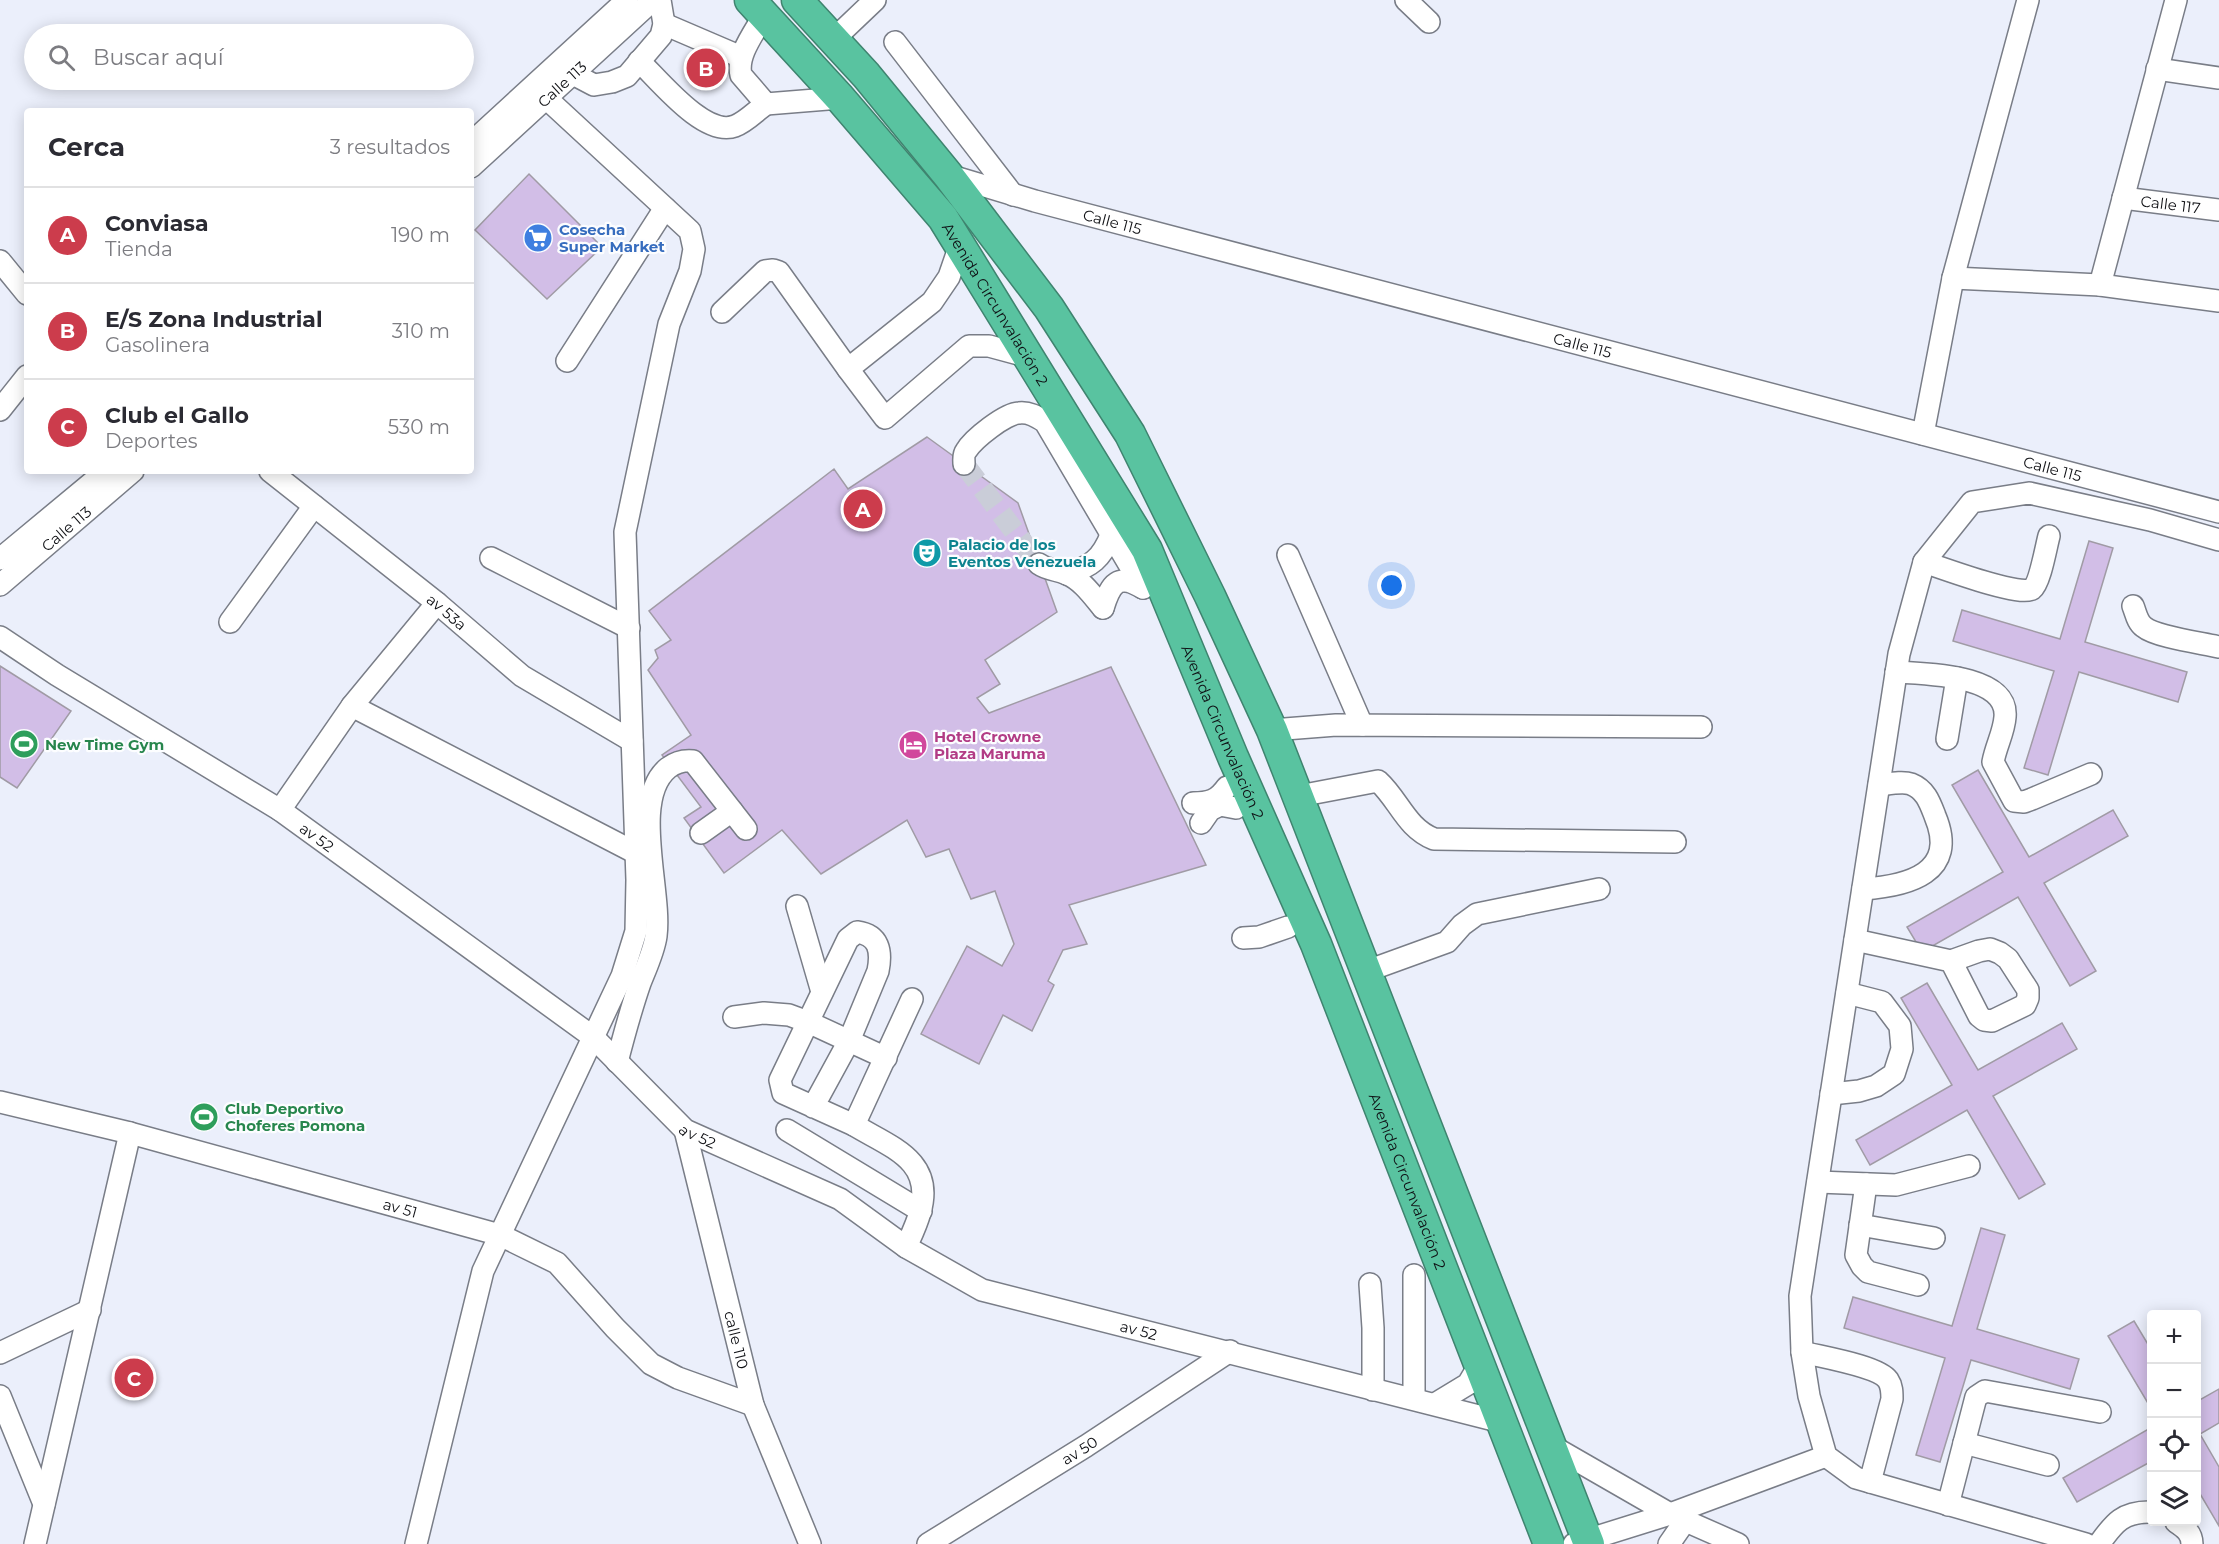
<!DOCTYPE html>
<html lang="es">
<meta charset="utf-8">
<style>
body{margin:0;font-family:Montserrat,sans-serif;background:#f7f7f7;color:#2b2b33}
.controls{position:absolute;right:18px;bottom:18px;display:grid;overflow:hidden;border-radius:6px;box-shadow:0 3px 15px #0003}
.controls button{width:54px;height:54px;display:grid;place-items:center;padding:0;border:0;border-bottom:2px solid #e1e1e2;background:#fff;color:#2b2b33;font:30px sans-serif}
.you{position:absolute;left:1392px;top:586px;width:21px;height:21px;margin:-15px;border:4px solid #fff;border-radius:50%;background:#1a73e8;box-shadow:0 0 0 9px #1a73e833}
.badge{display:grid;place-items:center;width:39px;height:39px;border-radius:50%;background:#cc3c4c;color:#fff;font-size:20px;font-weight:700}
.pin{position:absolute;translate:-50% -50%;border:3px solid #fff;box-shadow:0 2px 6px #0006}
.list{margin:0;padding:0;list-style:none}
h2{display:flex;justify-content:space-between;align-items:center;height:78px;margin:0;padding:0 24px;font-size:26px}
h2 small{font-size:20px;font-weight:400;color:#7c7c81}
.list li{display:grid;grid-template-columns:39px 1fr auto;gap:18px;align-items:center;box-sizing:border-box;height:96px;padding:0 24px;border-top:2px solid #e1e1e2}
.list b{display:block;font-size:22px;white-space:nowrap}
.list p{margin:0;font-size:20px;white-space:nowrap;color:#7c7c81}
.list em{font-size:20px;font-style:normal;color:#7c7c81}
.icon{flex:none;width:33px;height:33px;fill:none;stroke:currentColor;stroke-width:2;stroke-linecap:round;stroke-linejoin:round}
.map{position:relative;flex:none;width:2219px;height:1544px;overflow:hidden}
.search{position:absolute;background:#fff;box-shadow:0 3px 15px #0003;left:24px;top:24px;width:450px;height:66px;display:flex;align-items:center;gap:15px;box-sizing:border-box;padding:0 21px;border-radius:33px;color:#7c7c81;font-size:22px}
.panel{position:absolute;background:#fff;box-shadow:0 3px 15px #0003;left:24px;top:108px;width:450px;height:366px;border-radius:6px}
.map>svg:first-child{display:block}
.building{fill:#d2bee7;stroke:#a09ba5;stroke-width:1.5}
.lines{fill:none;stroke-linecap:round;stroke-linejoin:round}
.minor-tunnel{stroke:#cacdd8;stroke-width:21;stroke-dasharray:21 10;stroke-linecap:butt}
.minor-casing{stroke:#797d87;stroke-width:24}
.highway-casing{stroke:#3f846f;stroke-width:33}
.minor{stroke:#fff;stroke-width:21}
.highway{stroke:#59c3a0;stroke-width:30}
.labels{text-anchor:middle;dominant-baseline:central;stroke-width:4.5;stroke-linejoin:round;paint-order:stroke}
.street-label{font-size:15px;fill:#0e0f13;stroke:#fcfdff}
.shop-label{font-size:15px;font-weight:bold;fill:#366cbe;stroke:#fcfdff;text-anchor:start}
.culture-label{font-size:15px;font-weight:bold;fill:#0d838f;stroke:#fcfdff;text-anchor:start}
.hotel-label{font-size:15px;font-weight:bold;fill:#b23c85;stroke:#fcfdff;text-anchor:start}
.leisure-label{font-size:15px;font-weight:bold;fill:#27864d;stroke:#fcfdff;text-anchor:start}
</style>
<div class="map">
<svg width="2219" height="1544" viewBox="0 0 2219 1544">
<rect width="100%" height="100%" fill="#ebeffb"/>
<g class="building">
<polygon points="529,174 602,247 547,299 475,230"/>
<polygon points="927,437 1018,503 1057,612 985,660 1000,684 977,698 989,713 1111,667 1206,865 1069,905 1087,944 1063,950 1048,981 1054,985 1032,1031 1003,1015 979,1064 921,1034 967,946 1002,966 1014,944 995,891 971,899 949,849 926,857 907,820 821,874 782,830 724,873 684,818 701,807 662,755 691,735 648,670 658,658 655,650 671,640 649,611 834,469 848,489"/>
<polygon points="2089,541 2113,548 2085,642 2187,672 2178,702 2079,672 2048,775 2024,768 2054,671 1953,641 1962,610 2060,639"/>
<polygon points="0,666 71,711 17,788 0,777"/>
<polygon points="1978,770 2029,857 2113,810 2128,836 2044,883 2096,971 2070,986 2018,897 1922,952 1907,927 2003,872 1952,785"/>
<polygon points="1927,983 1978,1070 2062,1023 2077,1049 1993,1096 2045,1184 2019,1199 1967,1110 1870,1165 1856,1140 1952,1085 1901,998"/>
<polygon points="1981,1228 2005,1235 1977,1329 2079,1359 2070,1389 1971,1360 1940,1462 1916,1455 1945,1358 1844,1328 1853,1297 1952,1326"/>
<polygon points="2134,1321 2152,1351 2152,1410 2108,1336"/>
<polygon points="2219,1389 2219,1423 2200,1434 2219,1467 2219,1526 2196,1487 2196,1402"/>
<polygon points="2152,1427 2152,1461 2077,1502 2063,1478"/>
</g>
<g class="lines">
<polyline class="minor-tunnel" points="964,464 1039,564"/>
<g class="minor-casing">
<g id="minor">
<polyline points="1406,0 1429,22"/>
<path d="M764,15C755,32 736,55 741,75L766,104L840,98"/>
<polyline points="664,24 741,57"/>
<polyline points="834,39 875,0"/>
<polyline points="895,42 1013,195"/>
<path d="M639,61C659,80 705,138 735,126C746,122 756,111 766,104"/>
<polyline points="2157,69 2219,78"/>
<polyline points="573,74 594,85 612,82 627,76 661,36 664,24 660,0"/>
<polyline points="471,143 627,0"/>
<path id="s1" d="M471,167L653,0"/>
<path id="s2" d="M948,175L1035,201L2219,512"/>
<path id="s3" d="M2123,198L2219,210"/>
<polyline points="960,245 949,277 932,302 848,369 885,418 969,346 989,346 1030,357"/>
<polyline points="0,261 27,294"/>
<polyline points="1953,278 2100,285 2219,301"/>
<polyline points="2100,285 2176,0"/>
<polyline points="722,312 765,271 773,270 779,272 848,369"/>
<polyline points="567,361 665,208"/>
<polyline points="0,410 27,376"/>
<polyline points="1923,434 1953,278 2028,0"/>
<path d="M964,464C964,459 963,455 966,451C973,439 1006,413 1019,413C1029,412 1036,416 1045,422L1143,588"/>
<path id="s4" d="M270,471L437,603L522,676L632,741"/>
<polyline points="1288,555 1362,725"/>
<polyline points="491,558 629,628"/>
<polyline points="0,559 106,471"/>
<path d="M1924,562C1942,568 2020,597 2032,589C2040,583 2046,547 2049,536"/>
<path d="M1039,564C1049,571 1057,569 1067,574C1082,580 1093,596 1103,608"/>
<path d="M1067,574C1091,567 1102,558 1111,535"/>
<path id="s5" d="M0,585L133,471"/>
<path d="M2133,606C2136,613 2137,622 2144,627C2156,637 2202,643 2219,647"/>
<path d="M1103,608C1111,583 1118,573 1143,588"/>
<polyline points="230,622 314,506"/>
<path id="s6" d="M0,637L57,675L280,810L593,1037L685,1130L840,1199L906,1247L982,1290L1502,1422"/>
<path d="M1896,672C1925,674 2009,674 2005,717C2004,732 1996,746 1993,762L2014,801L2024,802L2032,799L2091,774"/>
<polyline points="352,706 636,853"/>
<polyline points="1272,730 1336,725 1701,727"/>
<polyline points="1947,739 1957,678"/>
<path d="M1299,796L1378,781C1399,800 1406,828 1434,839L1675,842"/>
<path d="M1193,803C1209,803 1217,801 1227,787"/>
<polyline points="280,810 352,706 437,603"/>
<polyline points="1201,823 1210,810 1220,805 1236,808"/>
<polyline points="701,833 732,811"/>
<path d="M1863,889C1908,886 1959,873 1935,816C1930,803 1926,790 1911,784C1903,781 1888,784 1879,785"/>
<polyline points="797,906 822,992"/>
<polyline points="1243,938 1259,937 1288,927"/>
<polyline points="1855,940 1951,961 1979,951 1990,949 2000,953 2008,959 2028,990 2028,998 2025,1005 1992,1021 1984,1020 1979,1016 1951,961"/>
<polyline points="1367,971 1447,942 1462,925 1477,914 1599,889"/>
<polyline points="734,1017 764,1013 789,1015 808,1022 886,1058"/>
<path d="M617,1062C624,1035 631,1009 640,983C646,968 654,951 656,936C662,891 630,799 668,768C676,762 683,760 693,761L746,829"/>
<polyline points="1831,1094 1859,1091 1876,1086 1894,1074 1902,1049 1900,1026 1882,1002 1847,993"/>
<path id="s7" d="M0,1102L130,1133L500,1235L557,1263L615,1328L651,1364L678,1378L753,1405"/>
<path d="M813,1107L849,1041L878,971C882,951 879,935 857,932L848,939L780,1080L783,1093L854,1125"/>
<path id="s8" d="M685,1130L753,1405L810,1544"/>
<polyline points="787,1130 921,1211"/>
<polyline points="1818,1182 1896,1185 1969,1166"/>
<polyline points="1866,1184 1856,1255 1862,1266 1868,1272 1918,1285"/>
<polyline points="1860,1225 1934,1238"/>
<path d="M906,1247C911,1236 917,1224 920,1212C935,1160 890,1147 854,1125L912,999"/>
<polyline points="1414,1275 1414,1399"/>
<polyline points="1370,1284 1373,1328 1373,1390"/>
<path d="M1802,1352C1821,1357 1878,1366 1888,1380C1892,1386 1892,1392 1892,1399L1870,1482"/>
<polyline points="0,1353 90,1310"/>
<polyline points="0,1396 44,1504"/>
<polyline points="1435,1404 1468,1384 1480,1364"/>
<polyline points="1964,1443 2048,1465"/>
<polyline points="1550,1445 1670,1514 1738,1544"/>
<polyline points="1948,1505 1976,1397 1985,1391 2100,1412"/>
<path d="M2176,1522C2185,1528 2192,1533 2192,1544"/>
<polyline points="35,1544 130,1133"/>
<polyline points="416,1544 483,1271 622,976 636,931 637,880 625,532 669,324 690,271 694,249 690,231 546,98"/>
<path id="s9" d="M928,1544L1086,1446L1230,1351"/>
<polyline points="1574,1544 1670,1514 1826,1456"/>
<polyline points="1669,1544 1685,1521"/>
<polyline points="2086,1544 1856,1478 1826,1456 1809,1396 1802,1352 1800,1296 1899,654 1924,562 1972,502 2029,493 2150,520 2219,540"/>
<path d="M2099,1544C2114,1523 2123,1511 2152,1512"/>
</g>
</g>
<g class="highway-casing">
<g id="highway">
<path id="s10" d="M750,0L840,98L943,218L1147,550L1233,757L1316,944L1549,1544"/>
<polyline points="797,0 866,75 948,175 1049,308 1130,434 1210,596 1272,730 1589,1544"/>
</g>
</g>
<use href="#minor" class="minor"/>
<use href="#highway" class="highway"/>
</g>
<defs>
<g id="supermarket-disc" transform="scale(1.5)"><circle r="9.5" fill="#3f7fe0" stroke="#fcfdff"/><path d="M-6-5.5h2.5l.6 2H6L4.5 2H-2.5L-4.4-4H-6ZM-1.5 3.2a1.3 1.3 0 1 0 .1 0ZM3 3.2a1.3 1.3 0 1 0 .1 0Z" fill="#fff"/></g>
<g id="theatre-disc" transform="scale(1.5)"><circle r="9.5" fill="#0f9aa8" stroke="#fcfdff"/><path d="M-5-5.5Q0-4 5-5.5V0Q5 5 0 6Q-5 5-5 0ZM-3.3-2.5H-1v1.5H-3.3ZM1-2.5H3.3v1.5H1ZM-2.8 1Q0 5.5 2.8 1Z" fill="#fff"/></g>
<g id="stadium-disc" transform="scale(1.5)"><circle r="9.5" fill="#2e9e5b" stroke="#fcfdff"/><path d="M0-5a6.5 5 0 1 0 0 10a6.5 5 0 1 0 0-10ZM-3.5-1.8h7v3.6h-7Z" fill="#fff"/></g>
<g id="hotel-disc" transform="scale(1.5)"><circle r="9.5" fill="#d1479c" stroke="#fcfdff"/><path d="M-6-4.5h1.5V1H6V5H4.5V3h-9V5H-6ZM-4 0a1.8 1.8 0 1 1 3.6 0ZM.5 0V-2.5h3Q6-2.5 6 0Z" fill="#fff"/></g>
</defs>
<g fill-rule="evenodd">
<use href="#supermarket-disc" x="538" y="238"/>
<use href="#theatre-disc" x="927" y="553"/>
<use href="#stadium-disc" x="24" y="744"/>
<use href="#hotel-disc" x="913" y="745"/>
<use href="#stadium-disc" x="204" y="1117"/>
</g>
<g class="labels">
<g class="street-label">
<text stroke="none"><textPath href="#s1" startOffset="123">Calle 113</textPath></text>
<text stroke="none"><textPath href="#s3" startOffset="48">Calle 117</textPath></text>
<text stroke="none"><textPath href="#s2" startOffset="171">Calle 115</textPath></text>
<text stroke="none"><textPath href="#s10" startOffset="392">Avenida Circunvalación 2</textPath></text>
<text stroke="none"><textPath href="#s2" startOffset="657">Calle 115</textPath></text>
<text stroke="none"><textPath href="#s2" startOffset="1143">Calle 115</textPath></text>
<text stroke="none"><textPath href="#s5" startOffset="87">Calle 113</textPath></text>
<text stroke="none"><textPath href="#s4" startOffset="226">av 53a</textPath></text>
<text stroke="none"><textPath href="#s10" startOffset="878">Avenida Circunvalación 2</textPath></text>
<text stroke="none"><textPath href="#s6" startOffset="375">av 52</textPath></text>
<text stroke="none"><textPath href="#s6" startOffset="861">av 52</textPath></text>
<text stroke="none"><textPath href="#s10" startOffset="1364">Avenida Circunvalación 2</textPath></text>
<text stroke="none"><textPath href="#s7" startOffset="414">av 51</textPath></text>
<text stroke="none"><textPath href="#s6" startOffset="1347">av 52</textPath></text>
<text stroke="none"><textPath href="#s8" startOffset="216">calle 110</textPath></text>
<text stroke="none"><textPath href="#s9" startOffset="178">av 50</textPath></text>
</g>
<g class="shop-label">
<text x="559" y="229">Cosecha<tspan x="559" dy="17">Super Market</tspan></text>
</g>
<g class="culture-label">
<text x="948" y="544">Palacio de los<tspan x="948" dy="17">Eventos Venezuela</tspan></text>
</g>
<g class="hotel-label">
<text x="934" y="736">Hotel Crowne<tspan x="934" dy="17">Plaza Maruma</tspan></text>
</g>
<g class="leisure-label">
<text x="45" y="744">New Time Gym</text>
<text x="225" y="1108">Club Deportivo<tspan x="225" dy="17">Choferes Pomona</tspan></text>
</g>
</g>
</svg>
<div class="controls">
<button>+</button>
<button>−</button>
<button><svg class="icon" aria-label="locate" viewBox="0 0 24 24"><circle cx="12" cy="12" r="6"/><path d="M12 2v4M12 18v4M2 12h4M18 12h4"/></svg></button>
<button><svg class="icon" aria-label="layers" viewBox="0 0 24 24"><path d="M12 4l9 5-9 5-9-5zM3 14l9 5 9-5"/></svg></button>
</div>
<div class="you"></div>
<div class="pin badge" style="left:863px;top:509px">A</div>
<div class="pin badge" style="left:706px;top:68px">B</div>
<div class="pin badge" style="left:134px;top:1378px">C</div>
<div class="search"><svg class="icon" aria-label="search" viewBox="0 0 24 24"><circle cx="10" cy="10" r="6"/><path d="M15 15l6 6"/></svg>Buscar aquí</div>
<section class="panel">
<h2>Cerca<small>3 resultados</small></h2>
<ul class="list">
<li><span class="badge">A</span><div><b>Conviasa</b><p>Tienda</p></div><em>190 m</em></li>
<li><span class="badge">B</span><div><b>E/S Zona Industrial</b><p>Gasolinera</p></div><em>310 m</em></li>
<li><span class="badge">C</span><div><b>Club el Gallo</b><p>Deportes</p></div><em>530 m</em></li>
</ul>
</section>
</div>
